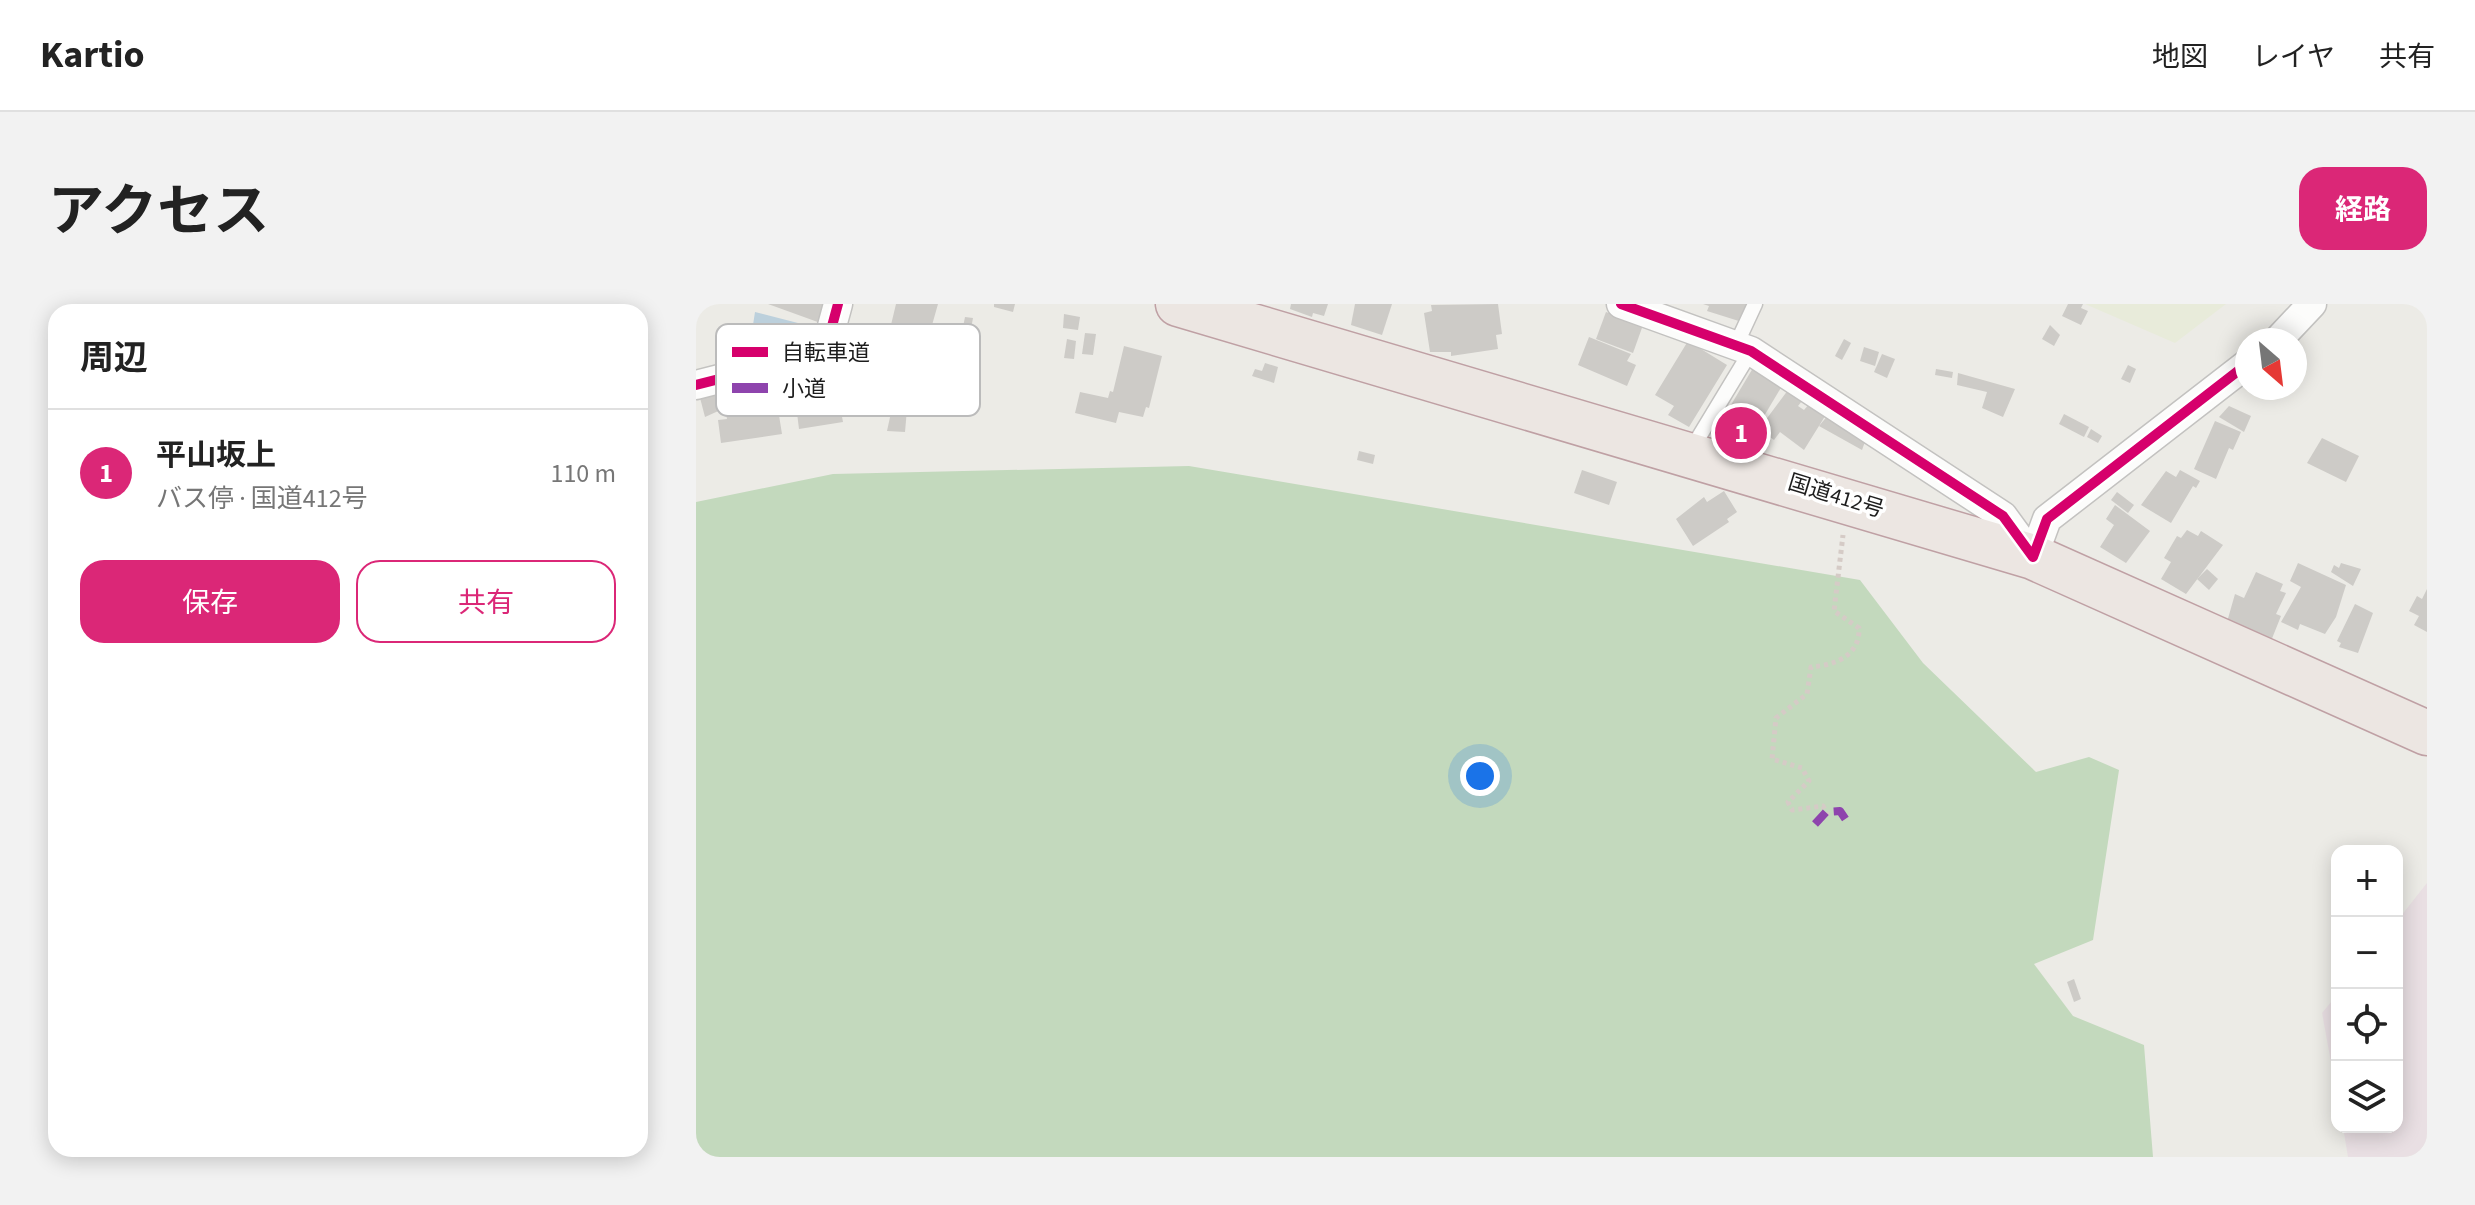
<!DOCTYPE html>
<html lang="ja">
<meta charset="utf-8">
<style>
body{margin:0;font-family:"Source Sans 3","Noto Sans JP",sans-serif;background:#f2f2f2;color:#222}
.controls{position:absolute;right:24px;bottom:24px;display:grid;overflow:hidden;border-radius:16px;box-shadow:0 4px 20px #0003}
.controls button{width:72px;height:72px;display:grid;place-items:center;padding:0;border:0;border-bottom:2px solid #e0e0e0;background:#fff;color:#222;font:40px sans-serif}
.compass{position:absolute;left:1539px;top:24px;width:72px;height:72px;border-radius:50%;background:#fff;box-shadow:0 4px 20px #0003;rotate:152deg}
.you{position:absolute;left:784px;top:472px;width:28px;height:28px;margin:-20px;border:6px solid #fff;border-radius:50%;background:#1a73e8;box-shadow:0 0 0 12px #1a73e833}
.badge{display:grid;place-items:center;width:52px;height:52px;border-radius:50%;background:#db2777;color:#fff;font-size:26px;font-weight:700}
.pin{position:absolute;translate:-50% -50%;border:4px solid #fff;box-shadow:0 2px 8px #0006}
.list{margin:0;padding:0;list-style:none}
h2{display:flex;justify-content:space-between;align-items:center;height:104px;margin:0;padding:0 32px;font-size:34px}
h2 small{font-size:26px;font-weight:400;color:#767676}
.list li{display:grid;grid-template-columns:52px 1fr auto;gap:24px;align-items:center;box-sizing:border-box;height:128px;padding:0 32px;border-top:2px solid #e0e0e0}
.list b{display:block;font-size:30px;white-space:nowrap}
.list p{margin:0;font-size:26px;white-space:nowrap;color:#767676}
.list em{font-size:26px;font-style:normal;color:#767676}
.actions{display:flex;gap:16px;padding:24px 32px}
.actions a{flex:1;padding:18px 0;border:2px solid #db2777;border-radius:24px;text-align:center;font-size:28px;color:#db2777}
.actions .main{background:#db2777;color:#fff}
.icon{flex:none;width:44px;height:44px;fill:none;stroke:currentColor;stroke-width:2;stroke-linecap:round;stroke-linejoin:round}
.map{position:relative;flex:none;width:1731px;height:853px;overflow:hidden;border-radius:24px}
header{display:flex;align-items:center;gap:48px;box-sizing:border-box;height:112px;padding:0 40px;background:#fff;border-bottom:2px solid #e0e0e0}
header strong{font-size:38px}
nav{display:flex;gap:44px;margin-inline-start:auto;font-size:28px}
.intro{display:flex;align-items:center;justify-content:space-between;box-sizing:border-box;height:192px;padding:0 48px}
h1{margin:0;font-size:56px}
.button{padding:20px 36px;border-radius:24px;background:#db2777;color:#fff;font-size:28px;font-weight:700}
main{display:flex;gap:48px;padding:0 48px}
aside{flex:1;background:#fff;border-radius:24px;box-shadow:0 4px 20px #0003}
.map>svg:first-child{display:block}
.industrial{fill:#e9dfe3}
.farmland{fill:#e8ebda}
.forest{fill:#c3d9bd}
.water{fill:#bcd0dc}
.building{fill:#cdcbc7}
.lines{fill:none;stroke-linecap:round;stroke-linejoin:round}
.service-casing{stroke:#c3c2c0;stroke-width:17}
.minor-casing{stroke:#c3c2c0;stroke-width:31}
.trunk-casing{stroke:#bfa0a4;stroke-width:47}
.path{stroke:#d5cbc6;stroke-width:5;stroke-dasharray:4 4;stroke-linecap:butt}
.service{stroke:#fcfcfb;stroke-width:14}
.minor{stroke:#fcfcfb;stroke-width:28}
.trunk{stroke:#ece6e2;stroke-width:44}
.quiet{stroke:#8e44ad;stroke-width:8;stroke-dasharray:16 8;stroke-linecap:butt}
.cycleway-casing{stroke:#fff;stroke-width:15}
.cycleway{stroke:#d6006c;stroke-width:10}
.labels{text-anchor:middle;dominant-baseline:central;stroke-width:7;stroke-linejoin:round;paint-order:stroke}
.street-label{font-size:22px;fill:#1d1d1d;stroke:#fff}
.key{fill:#fff;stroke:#bbb;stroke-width:2}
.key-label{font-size:22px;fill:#1d1d1d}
</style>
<header>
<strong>Kartio</strong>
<nav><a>地図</a><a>レイヤ</a><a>共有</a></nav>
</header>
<div class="intro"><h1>アクセス</h1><a class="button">経路</a></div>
<main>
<aside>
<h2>周辺<small></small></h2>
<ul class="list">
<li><span class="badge">1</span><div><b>平山坂上</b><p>バス停 · 国道412号</p></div><em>110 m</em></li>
</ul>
<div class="actions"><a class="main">保存</a><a>共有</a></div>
</aside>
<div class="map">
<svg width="1731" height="853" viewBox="0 0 1731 853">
<rect width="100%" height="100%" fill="#ecebe6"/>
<g class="industrial">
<polygon points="1731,579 1731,853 1652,853 1647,823 1701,823 1701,617"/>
<polygon points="1641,691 1641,791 1626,709"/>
</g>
<polygon class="farmland" points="1389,0 1530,0 1479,39"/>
<polygon class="forest" points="493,162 1164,276 1227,359 1340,468 1393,453 1423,466 1397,636 1338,660 1377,712 1448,741 1457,853 0,853 0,198 137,170"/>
<polygon class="water" points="59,8 129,26 118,42 60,37 55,34"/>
<g class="building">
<polygon points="72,0 136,0 130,21"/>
<polygon points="200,0 242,0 225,60 213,57 211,61 192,56 195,47 189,46"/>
<polygon points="298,0 319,0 317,8 298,3"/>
<polygon points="595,0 632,0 628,12 617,9 616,13 594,5"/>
<polygon points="659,0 696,0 686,31 655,21"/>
<polygon points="802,0 806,30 800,31 802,45 755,52 755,48 734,48 728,9 736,7 735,1"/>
<polygon points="1007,0 1053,0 1046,18 1011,7 1013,2"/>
<polygon points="1372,0 1387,0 1385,4 1392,7 1385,21 1366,12"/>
<polygon points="910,8 947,21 937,49 900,35"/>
<polygon points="368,10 384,13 382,26 367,24"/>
<polygon points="269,13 277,14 273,35 265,33"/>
<polygon points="1354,21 1364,31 1358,42 1346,35"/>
<polygon points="389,29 400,30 397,51 386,50"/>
<polygon points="893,33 935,50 931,57 940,61 931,82 882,61"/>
<polygon points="371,35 380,37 378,55 368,54"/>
<polygon points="1148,35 1155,39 1146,56 1139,52"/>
<polygon points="992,37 1031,61 993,123 972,111 978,102 959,91"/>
<polygon points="428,42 466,52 453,104 450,103 447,113 423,108 420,119 379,109 384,88 412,94 414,87 417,88"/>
<polygon points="1168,43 1183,48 1179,62 1164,57"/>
<polygon points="1186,50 1199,55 1191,74 1178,68"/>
<polygon points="569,59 582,63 578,79 556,72 559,65 566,67"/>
<polygon points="1432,61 1440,65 1434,79 1425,75"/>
<polygon points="1057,64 1086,82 1049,144 1020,126"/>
<polygon points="1240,65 1257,68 1256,74 1239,71"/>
<polygon points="1262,69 1319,85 1307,113 1286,104 1291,88 1261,81"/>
<polygon points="148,74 152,101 144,102 147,118 103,125 101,109 91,110 87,88 97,87 96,82 108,80 109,84"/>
<polygon points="24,84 29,104 9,113 3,90"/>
<polygon points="1092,86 1106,97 1102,102 1108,106 1114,99 1131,109 1108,146 1084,128 1078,136 1063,125"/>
<polygon points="71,89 74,106 82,105 86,130 25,139 22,116 31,115 29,104 40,102 39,95"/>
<polygon points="1533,102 1555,112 1548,128 1523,113"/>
<polygon points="196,104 211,105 209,128 191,127"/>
<polygon points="1133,110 1170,135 1166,146 1123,122"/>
<polygon points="1368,110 1393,123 1388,133 1363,120"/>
<polygon points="1519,117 1545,128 1537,146 1533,144 1520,175 1498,165"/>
<polygon points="1395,125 1406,132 1402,139 1391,133"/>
<polygon points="1061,132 1067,136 1059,149 1053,144"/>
<polygon points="1626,134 1663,152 1650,178 1611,159"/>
<polygon points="663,147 679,151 677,160 661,156"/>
<polygon points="886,166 921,178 913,201 878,189"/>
<polygon points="1484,166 1504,177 1500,184 1497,182 1475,219 1445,201 1470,167 1480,173"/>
<polygon points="1028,187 1041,208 1031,215 1033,218 997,242 980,215 1008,193 1011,198"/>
<polygon points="1421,188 1438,201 1432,209 1415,196"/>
<polygon points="1419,201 1454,227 1430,259 1404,243 1418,221 1410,215"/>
<polygon points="1491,226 1502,232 1505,227 1527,241 1490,290 1465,275 1475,258 1468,254 1481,232 1485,234"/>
<polygon points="1602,259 1650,281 1640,313 1629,330 1604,320 1602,326 1585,318 1605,283 1594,277"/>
<polygon points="1645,259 1665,265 1657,282 1635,268 1638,261 1643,264"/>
<polygon points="1511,265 1522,275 1513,286 1501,275"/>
<polygon points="1560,268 1587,280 1584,287 1590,289 1580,310 1585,312 1575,337 1531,318 1539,290 1548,294"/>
<polygon points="1731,285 1731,328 1718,321 1723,312 1713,307 1721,292 1726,295"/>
<polygon points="1659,300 1677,309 1662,349 1643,343 1645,339 1641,337"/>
<polygon points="1378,675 1385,695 1378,698 1371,678"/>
</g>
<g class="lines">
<g class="service-casing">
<g id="service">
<polyline points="1040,41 1059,0"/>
<polyline points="995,146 1055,47"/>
</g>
</g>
<g class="minor-casing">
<g id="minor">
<polyline points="925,0 1055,47 1307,212 1337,253 1351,215 1551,60"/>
<polyline points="1582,36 1616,0"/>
<polyline points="0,81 129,48 142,0"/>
</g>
</g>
<g class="trunk-casing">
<polyline id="trunk" points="482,0 1337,253 1731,429"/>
</g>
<path class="path" d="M1132,512L1127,502L1096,506L1092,498L1113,477L1106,464L1076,455L1080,414L1111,390L1115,363C1139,361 1164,352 1163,324L1138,307L1147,231"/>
<use href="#service" class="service"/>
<use href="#minor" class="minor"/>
<use href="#trunk" class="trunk"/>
<polyline class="quiet" points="1119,520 1130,508 1144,507 1152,519"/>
<g class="cycleway-casing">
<g id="cycleway">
<polyline points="925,0 1055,47 1307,212 1337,253 1351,215 1551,60"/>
<polyline points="0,81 129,48 142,0"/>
</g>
</g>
<use href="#cycleway" class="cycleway"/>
</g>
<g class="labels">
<g class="street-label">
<text transform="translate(1140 192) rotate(17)">国道412号</text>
</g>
</g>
<rect x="20" y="20" width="264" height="92" rx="12" class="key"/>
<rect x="36" y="43" width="36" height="10" fill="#d6006c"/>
<rect x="36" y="79" width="36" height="10" fill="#8e44ad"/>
<g class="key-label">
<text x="86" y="56">自転車道</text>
<text x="86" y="92">小道</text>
</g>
</svg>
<div class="controls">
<button>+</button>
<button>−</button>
<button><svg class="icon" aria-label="locate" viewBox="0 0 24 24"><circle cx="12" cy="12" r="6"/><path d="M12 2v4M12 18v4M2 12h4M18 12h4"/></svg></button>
<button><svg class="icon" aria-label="layers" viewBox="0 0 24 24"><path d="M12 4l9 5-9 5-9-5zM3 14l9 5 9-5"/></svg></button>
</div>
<svg class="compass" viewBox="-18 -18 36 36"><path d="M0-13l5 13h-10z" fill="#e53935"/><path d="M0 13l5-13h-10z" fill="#767676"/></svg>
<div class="you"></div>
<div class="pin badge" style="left:1045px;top:129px">1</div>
</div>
</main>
